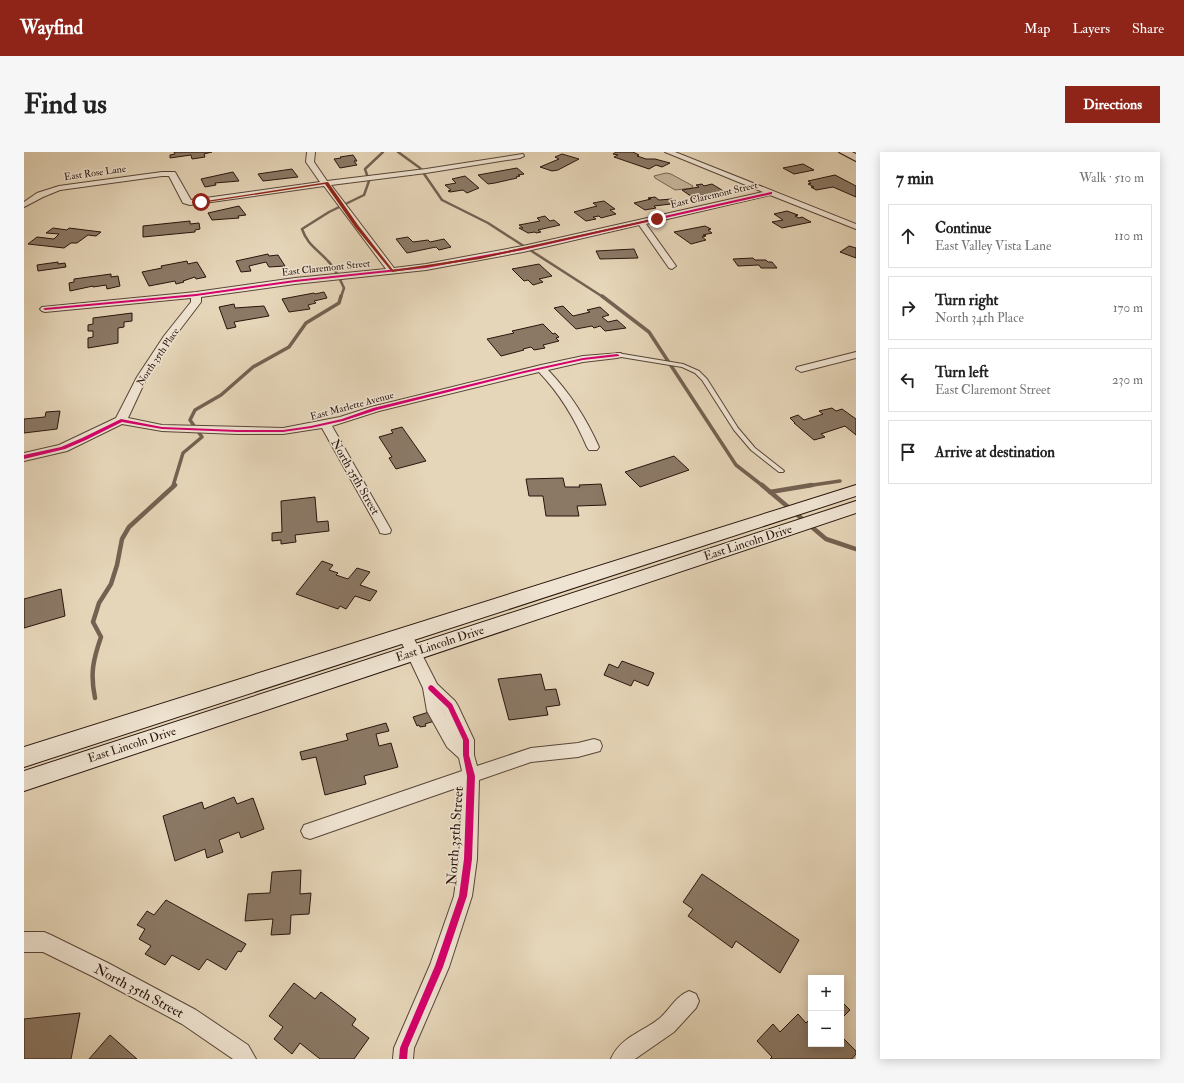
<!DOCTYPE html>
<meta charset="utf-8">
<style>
body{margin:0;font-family:"IM FELL Double Pica",serif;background:#f6f6f6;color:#222}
.controls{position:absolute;right:12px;bottom:12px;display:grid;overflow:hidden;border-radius:0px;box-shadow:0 2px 10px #0003}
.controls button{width:36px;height:36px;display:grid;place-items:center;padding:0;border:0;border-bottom:1px solid #e0e0e0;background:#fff;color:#222;font:20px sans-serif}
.stop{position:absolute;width:12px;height:12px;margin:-9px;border:3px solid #8f2418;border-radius:50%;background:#fff}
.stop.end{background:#8f2418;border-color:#fff;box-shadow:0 1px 4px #0008}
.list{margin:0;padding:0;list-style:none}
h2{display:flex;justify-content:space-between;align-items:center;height:52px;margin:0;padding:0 16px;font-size:17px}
h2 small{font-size:13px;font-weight:400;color:#767676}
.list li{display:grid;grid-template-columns:26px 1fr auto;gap:12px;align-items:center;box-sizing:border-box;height:64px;margin:0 8px 8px;padding:0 8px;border:1px solid #e0e0e0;border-radius:0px}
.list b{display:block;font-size:15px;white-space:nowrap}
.list p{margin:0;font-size:13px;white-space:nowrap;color:#767676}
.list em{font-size:13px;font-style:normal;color:#767676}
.icon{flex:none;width:22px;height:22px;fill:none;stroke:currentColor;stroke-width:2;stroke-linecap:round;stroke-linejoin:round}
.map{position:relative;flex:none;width:832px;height:907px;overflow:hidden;border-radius:0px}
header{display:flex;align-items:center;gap:24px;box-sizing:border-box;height:56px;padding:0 20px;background:#8f2418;color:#fff}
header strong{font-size:19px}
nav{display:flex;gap:22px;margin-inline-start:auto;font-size:14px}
.intro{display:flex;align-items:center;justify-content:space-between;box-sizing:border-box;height:96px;padding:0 24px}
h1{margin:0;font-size:28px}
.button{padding:10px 18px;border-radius:0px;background:#8f2418;color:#fff;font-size:14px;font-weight:700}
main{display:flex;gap:24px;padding:0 24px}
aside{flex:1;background:#fff;border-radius:0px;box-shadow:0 2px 10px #0003}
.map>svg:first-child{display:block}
.green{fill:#c6b59c;stroke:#786554}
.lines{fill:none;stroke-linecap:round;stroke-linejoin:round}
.stream-far2{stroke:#746151;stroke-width:2.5}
.stream-far1{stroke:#746151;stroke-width:3.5}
.stream{stroke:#746151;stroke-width:4.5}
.building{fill:#8b7966;stroke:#29150d}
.lane-casing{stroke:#584538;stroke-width:2}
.street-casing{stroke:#584538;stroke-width:2}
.secondary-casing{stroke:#29150d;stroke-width:2}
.lane{fill:#efe4d2;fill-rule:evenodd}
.street{fill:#efe4d2;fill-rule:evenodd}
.secondary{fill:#efe4d2;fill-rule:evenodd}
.cycleway-casing{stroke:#efe4d2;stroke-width:2}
.cycleway{fill:#d6006c;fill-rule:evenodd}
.route{fill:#8f2418}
.labels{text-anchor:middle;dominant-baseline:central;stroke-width:3;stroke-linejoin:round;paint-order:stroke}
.far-street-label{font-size:10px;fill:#29150d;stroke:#efe4d2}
.street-label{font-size:12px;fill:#29150d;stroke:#efe4d2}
.near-street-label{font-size:14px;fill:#29150d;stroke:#efe4d2}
</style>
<header>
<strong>Wayfind</strong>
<nav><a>Map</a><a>Layers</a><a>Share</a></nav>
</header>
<div class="intro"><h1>Find us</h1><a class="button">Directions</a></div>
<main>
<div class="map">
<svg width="832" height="907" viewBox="0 0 832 907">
<rect width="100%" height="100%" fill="#e6d6b9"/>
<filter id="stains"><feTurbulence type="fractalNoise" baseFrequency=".005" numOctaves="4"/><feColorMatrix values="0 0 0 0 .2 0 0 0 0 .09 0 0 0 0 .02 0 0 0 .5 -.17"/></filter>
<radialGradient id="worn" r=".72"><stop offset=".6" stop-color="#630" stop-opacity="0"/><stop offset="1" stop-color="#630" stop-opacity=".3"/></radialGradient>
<polygon class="green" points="642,21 647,22 669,34 668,36 651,38 631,26 630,24"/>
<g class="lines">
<g class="stream-far2">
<polyline points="374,0 396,16 418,48 464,71 579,145"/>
<path d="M317,145L320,136C316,127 311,116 304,109C293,97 283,92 278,77L305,60L340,43L345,29L341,17L359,0"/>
</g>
<g class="stream-far1">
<polyline points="578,144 625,180 712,313 739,334"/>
<polyline points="149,334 159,301 178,285 166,268 171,258 197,243 229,215 265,195 282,171 315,151 317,144"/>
<polyline points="782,334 816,329"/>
</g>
<g class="stream">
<polyline points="738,333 802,387 832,397"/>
<polyline points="746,340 788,333"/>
<path d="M71,546C66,522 69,508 77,485L69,470L75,451L87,432L93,413L98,387L105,375L151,333"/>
</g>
</g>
<g class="building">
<polygon points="150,0 188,0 180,2 181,5 168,7 167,3 146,6 146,3 151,2"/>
<polygon points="592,0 609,0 615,3 613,4 622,7 631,7 646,11 638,15 632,13 625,17 590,5 594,3 589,2"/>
<polygon points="538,2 555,7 534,18 528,19 516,15 535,7 531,5"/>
<polygon points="329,3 333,9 330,9 333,13 316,16 310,7 317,6 316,5"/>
<polygon points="779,12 790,18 770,22 759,16"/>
<polygon points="493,16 500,22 494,23 496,24 492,25 493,26 471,31 464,32 454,23"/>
<polygon points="268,17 274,25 239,29 234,22"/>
<polygon points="209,20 215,29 191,31 192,33 181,35 177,27"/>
<polygon points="811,23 832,34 832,45 809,35 792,38 787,35 790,35 784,32 787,31 784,29"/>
<polygon points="441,24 455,36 443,41 439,38 426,40 424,39 427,38 421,33 432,31 428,27"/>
<polygon points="678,32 680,34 688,32 701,40 671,47 658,38 675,35 672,33"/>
<polygon points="631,45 635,48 648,47 655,51 630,54 632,56 621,58 610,51 627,47 624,46"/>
<polygon points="580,49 591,57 586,58 592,62 577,66 575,64 569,65 572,67 562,69 550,60 573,54 569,51"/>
<polygon points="215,54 222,63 214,64 215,66 188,68 184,61"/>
<polygon points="763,59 774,63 771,64 775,66 778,65 787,70 758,76 748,70 759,68 750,62"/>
<polygon points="521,64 526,69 530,68 536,73 514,78 517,80 512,81 511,80 504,81 495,76 499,76 495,73 516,69 513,66"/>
<polygon points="166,69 166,72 175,71 176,77 171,78 171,80 119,85 119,74"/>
<polygon points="681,74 687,77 684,78 688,81 679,83 682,84 678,85 682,88 667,92 650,80"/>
<polygon points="29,76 43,78 45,76 77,80 72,84 64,83 53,91 47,91 40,96 4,92 13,85 30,87 35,82 22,81"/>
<polygon points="384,85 389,90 404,88 406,90 420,87 427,95 415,98 412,95 383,101 372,87"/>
<polygon points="825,94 832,96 832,106 816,100"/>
<polygon points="610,97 614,106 576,107 572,99"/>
<polygon points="244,102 245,104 254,103 261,114 245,115 242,110 225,114 227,119 217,120 212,109"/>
<polygon points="729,106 731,108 742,108 744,110 748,110 753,116 737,116 735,113 714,114 709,107"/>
<polygon points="163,109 164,112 173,110 182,125 172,127 171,125 159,129 160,130 152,132 151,129 125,134 118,120 138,116 137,114"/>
<polygon points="34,110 34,112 41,111 42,115 14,119 13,113"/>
<polygon points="515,112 528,124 515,127 519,130 509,133 504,128 500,129 488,117"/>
<polygon points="87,122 87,125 94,124 96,134 83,137 82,133 69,135 69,134 46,139 45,131 50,130 50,127"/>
<polygon points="300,140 303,146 290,149 292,151 284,153 286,157 265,160 258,147 290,141 291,142"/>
<polygon points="210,152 211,156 240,154 245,164 210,170 212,175 203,177 195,155"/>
<polygon points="539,154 549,164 566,160 563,158 576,155 585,163 578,165 584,170 593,168 602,176 581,179 576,174 570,176 568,174 552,177 530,156"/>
<polygon points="108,161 108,169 100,170 100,175 94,176 94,191 64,196 64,186 69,185 69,179 64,179 64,173 69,172 69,166"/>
<polygon points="519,172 529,182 531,181 535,185 532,186 535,189 519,193 521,196 510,198 507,195 499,197 500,198 477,204 463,187 490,181 488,179"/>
<polygon points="808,256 812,259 818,257 832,267 832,283 821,274 797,282 801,285 790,288 770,271 771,271 766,266 774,263 780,268 799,262 795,259"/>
<polygon points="36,259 33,277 0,281 0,267 21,265 22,260"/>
<polygon points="378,275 402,309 372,317 365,306 368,305 355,285 369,281 367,278"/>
<polygon points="650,304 665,318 616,335 601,320"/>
<polygon points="539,326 541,335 556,335 555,333 577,332 582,353 553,354 555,364 522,364 519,344 505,344 502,327"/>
<polygon points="291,345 293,370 304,369 305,379 271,383 272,390 257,392 257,388 248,389 248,381 258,380 257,349"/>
<polygon points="298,409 309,413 305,418 314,421 312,423 324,427 333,416 346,420 336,433 353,439 346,449 331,444 322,457 316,454 314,457 272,442"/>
<polygon points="37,437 41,464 0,476 0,447"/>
<polygon points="598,509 630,521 624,534 610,528 607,534 580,523 585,512 594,516"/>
<polygon points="517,522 521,538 532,537 536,553 522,555 524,563 485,568 474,527"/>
<polygon points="421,555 426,564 401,572 402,574 396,575 395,573 393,574 389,565"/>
<polygon points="362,571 365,579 352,582 355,594 367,591 374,615 340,624 342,632 301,643 292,605 278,608 276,600 324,588 322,582"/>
<polygon points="210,645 213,652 229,646 240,677 217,686 215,680 195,688 199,700 183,706 181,697 151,709 139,664 178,650 180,657"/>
<polygon points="277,718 276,742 287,741 285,762 267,763 266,782 247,783 249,767 221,769 224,742 246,741 248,720"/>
<polygon points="678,722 775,788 756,821 712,789 708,796 664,764 669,757 659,750"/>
<polygon points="142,748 222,792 217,800 214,799 202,818 183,807 175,818 148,803 141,813 121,802 127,794 115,787 121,777 113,773 123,759 130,763"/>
<polygon points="270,831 291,847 297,840 332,867 328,873 345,886 330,907 296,907 276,891 268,902 250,887 259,875 245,864"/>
<polygon points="817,849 826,858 817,867"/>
<polygon points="56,861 47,907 0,907 0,867"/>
<polygon points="774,862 782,871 787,866 787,892 817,892 817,884 832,899 832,902 828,907 746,907 748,905 733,889 749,872 756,880"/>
<polygon points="86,883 113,907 65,907"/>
</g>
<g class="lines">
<g class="lane-casing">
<polygon id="lane" points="593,201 659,212 675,219 683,227 714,276 731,296 759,318 760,319 759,320 755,320 727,298 710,278 678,228 671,221 658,215 591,204 590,203"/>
</g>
<g class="street-casing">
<g id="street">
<path d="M283,0H291L290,10L303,29L402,17L499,2L500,4L496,6L402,21L307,33L370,116L402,112L499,94L739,40L641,0H651L832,72V77L746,43L622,72L652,114L648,117L645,116L615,73L499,100L402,118L271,132L177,145V150L148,188L123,225L104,266L138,273L259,276L316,265L347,255L517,213L559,204L597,201L598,203L597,205L593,206L559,210L524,218C546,241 562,266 575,295L573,298H565L563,295C551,267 536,242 515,220L355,259L308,274L367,378L366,381L361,382L356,381L355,378L298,276L259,282H213L138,279L98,272L43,299L0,309V301L35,293L92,266L113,225L140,184L167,150V146L21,160L18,159L16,157L18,155L172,140L271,126L362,117L300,34L166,53L159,51L145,24H138L36,38L19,45L0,55V50L13,41L35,34L138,20H151L167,48L296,30L282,10Z"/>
<polygon points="832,200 832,206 777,220 772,217 773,215"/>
<path d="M381,477L386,479L413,532L431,549L434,554L450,588V603L453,614L507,596L554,591L570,587L576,589L578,594L576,599L554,605L507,610L455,628L453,707L448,744L425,815L390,896L389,907H369L370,896L406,813L430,744L435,707L438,634L286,687L280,685L277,679L280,673L286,671L438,619L435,606L423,595L403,559L399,536L374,483L376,479ZM418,556L425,569L419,558Z"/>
<polygon points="0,780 20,780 27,783 84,811 172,858 224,893 232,907 209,907 158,872 70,825 19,800 0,800"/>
<path d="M665,839L672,842L675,849L672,856L650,880L611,907H587C596,885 619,880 636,866C646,857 652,844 665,839Z"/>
</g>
</g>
<g class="secondary-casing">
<g id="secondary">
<polygon points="815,0 828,0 832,2 832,9"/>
<polygon points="832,333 832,344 0,615 0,595"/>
<polygon points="832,349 832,361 0,639 0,619"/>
</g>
</g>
<use href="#lane" class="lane"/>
<use href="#street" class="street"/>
<use href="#secondary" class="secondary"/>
<g class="cycleway-casing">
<g id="cycleway">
<polygon points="747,40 748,40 748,42 499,98 402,116 271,130 172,144 21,158 19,157 21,156 172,142 271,128 402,114 499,96"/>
<polygon points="593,202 595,203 595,204 559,208 500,221 353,258 319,269 287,276 259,280 213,280 138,277 98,270 62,288 41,297 0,307 0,303 37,295 58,286 97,267 138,275 213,278 259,278 287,274 318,267 349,256 500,219 559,206"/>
<polygon points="407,533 409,534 428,552 445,588 445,603 451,624 448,707 443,744 419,815 384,896 383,907 375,907 376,896 411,814 435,744 440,707 443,624 439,603 439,588 424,556 405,538 404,536 405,534"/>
</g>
</g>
<use href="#cycleway" class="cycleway"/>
</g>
<polygon class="route" points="304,30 334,73 369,118 456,105 633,66 635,67 456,107 368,120 331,75 301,32 177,51 175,50"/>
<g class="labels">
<g class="far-street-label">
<text transform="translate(71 21) rotate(-8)">East Rose Lane</text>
<text transform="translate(690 43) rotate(-13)">East Claremont Street</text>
<text transform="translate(302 116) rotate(-6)">East Claremont Street</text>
<text transform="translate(134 205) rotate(-56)">North 35th Place</text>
<text transform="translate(328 254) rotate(-15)">East Marlette Avenue</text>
</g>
<g class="street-label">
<text transform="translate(331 325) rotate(60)">North 35th Street</text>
<text transform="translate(724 391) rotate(-18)">East Lincoln Drive</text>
<text transform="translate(416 492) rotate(-18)">East Lincoln Drive</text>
<text transform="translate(108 593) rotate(-18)">East Lincoln Drive</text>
</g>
<g class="near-street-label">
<text transform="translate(431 684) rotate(-86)">North 35th Street</text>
<text transform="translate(115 839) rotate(28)">North 35th Street</text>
</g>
</g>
<rect width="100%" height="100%" filter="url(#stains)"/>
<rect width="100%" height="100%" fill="url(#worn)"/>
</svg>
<div class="controls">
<button>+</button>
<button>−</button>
</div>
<div class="stop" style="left:177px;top:50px"></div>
<div class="stop end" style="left:633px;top:67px"></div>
</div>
<aside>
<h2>7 min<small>Walk · 510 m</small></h2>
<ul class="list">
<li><svg class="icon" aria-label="ahead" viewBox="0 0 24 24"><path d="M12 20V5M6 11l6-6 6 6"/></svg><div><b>Continue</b><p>East Valley Vista Lane</p></div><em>110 m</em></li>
<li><svg class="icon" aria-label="right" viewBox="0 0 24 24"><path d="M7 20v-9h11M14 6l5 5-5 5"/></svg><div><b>Turn right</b><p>North 34th Place</p></div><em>170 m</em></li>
<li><svg class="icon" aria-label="left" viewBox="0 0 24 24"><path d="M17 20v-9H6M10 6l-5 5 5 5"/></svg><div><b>Turn left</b><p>East Claremont Street</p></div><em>230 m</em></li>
<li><svg class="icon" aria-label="arrive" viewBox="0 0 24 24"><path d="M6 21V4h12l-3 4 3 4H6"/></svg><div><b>Arrive at destination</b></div></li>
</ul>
</aside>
</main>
